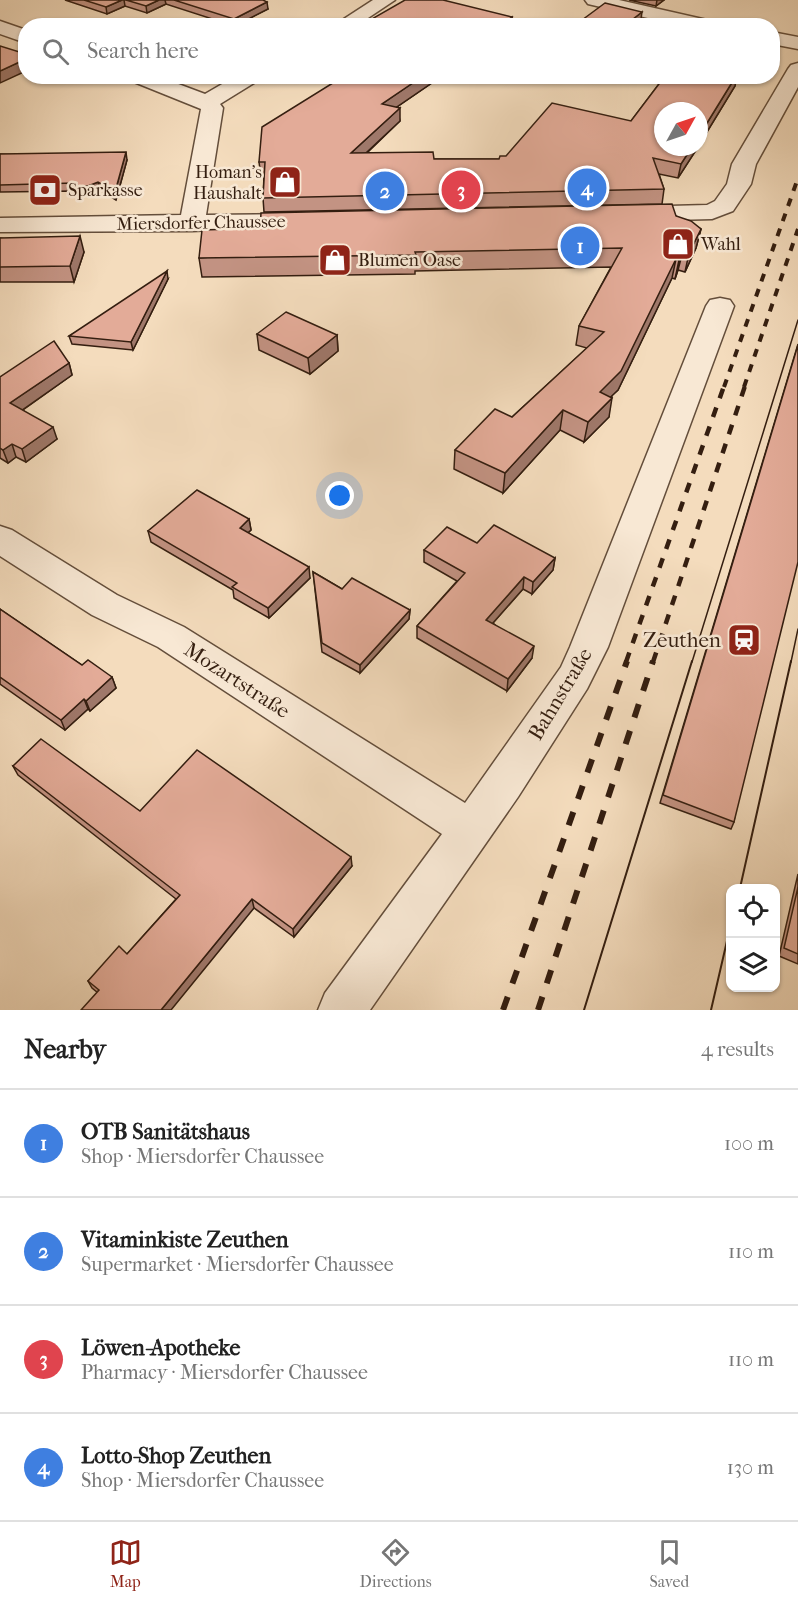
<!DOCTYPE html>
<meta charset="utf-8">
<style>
body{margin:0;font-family:"IM FELL French Canon",serif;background:#f2f2f2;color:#222}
.controls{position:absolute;right:18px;bottom:18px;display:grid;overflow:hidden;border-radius:12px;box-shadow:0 2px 4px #0004}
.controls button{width:54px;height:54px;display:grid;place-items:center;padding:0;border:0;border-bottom:2px solid #e0e0e0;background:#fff;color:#222;font:30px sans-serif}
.compass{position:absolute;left:654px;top:102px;width:54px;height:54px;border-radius:50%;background:#fff;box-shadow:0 2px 4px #0004;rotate:50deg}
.you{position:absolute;left:340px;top:496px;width:21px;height:21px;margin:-15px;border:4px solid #fff;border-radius:50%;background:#1a73e8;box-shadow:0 0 0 9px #1a73e833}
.badge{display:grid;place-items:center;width:39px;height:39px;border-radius:50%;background:#8f2418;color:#fff;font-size:20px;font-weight:700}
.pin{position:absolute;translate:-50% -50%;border:3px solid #fff;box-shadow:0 2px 6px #0006}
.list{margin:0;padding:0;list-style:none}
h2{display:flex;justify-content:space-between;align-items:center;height:78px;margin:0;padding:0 24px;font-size:26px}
h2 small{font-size:20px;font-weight:400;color:#767676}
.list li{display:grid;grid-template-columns:39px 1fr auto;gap:18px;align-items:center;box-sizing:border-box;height:108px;padding:0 24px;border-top:2px solid #e0e0e0}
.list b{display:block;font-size:22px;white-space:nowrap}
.list p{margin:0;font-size:20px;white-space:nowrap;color:#767676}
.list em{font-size:20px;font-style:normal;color:#767676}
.icon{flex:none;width:33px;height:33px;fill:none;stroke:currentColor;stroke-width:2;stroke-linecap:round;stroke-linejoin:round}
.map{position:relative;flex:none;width:798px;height:1010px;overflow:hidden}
.search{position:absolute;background:#fff;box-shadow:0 2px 4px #0004;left:18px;right:18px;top:18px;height:66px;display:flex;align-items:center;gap:15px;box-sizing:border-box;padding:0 21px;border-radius:24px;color:#767676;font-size:22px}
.sheet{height:510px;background:#fff}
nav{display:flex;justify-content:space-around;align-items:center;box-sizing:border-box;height:84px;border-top:2px solid #e0e0e0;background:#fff;font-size:16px;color:#767676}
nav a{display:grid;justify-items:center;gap:3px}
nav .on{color:#8f2418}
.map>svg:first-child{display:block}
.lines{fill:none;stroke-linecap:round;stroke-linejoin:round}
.minor-casing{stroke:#644e3b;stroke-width:3}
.minor{fill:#f8e8d4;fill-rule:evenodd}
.tram-far1{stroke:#341e10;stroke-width:1.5}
.tram{stroke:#341e10;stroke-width:2}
.rail-far2{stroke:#341e10;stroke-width:4;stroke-dasharray:8 8;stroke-linecap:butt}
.rail-far1{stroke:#341e10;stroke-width:4.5;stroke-dasharray:10 10;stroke-linecap:butt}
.rail{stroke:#341e10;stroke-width:6;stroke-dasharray:14 14;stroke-linecap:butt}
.wall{fill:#c39383;stroke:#341e10;stroke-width:1.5}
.shaded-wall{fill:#9f786a;stroke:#341e10;stroke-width:1.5}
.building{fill:#e3ab98;stroke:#341e10;stroke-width:1.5}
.labels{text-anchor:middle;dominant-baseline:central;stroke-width:5;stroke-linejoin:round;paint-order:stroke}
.far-poi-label{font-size:18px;fill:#341e10;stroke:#f8e8d4;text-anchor:start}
.far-street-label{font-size:18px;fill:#341e10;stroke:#f8e8d4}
.poi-label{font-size:21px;fill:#341e10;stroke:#f8e8d4;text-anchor:end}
.street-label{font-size:21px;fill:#341e10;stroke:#f8e8d4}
</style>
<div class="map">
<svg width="798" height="1010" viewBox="0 0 798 1010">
<rect width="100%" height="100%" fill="#f4dcbd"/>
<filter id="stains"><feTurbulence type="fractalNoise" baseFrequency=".00333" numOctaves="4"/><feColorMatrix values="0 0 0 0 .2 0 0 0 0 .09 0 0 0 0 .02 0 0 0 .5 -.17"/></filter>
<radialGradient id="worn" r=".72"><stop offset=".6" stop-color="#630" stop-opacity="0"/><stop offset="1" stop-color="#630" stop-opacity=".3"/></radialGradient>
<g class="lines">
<g class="minor-casing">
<g id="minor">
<polygon points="373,0 395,0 356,26 333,26"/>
<polygon points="585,0 619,0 716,22 718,26 682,26 588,4"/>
<polygon points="0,21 26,30 26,43 0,34"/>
<polygon points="772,32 798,37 798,49 772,44"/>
<polygon points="798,63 798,87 756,164 751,184 733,211 712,219 632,221 623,219 620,214 623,209 632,207 707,205 715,201 727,184 732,164 788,69 791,65"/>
<polygon points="126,76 157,76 205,94 236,76 262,76 259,80 220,104 223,108 206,215 304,214 313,216 316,221 313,226 192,231 0,232 0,218 181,215 201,109 129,80"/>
<polygon points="720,298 730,300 734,306 608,647 587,689 518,797 370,1010 318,1010 325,993 442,834 158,647 92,615 0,556 0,526 12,530 117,595 184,627 465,803 561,667 570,647 706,306 710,300"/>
</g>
</g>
<use href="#minor" class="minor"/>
<g class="tram-far1">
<polyline points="692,662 798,320"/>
<polyline points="791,662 798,629"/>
</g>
<g class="tram">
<polyline points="740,888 791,661"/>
<polyline points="584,1010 692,661"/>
<polyline points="711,1010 730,928"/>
</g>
<g class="rail-far2">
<polyline points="724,387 798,178"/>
<polyline points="744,387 798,229"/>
</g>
<g class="rail-far1">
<polyline points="626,662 724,386"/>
<polyline points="653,662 745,386"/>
</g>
<g class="rail">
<polyline points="503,1010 627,661"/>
<polyline points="538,1010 653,661"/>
</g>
</g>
<g class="wall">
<polygon points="65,0 263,0 268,9 234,26 166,4 147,13 125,6 107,14"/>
<polygon points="629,0 664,0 656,6"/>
<polygon points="512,17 512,26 370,26 370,20"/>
<polygon points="344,76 442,76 397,107 400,121 367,153 434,159 499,159 631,121 665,76 737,76 735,86 699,145 699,111 698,147 678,178 659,174 664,189 662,204 264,212 263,198 264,176 261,176 259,162"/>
<polygon points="0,154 127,160 116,200 100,190 90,194 79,194 75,191 0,192"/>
<polygon points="676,216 701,229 696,248 685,272 678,270 675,279 672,278 618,390 610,397 609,417 584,442 560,430 503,493 454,469 455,450 512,417 587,348 576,345 579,326 611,267 415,271 415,274 202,277 199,258"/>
<polygon points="0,238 84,252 74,282 0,282"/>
<polygon points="168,279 133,350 72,344 69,336"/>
<polygon points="257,334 337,335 338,351 310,374 259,350"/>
<polygon points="798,344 734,822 731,829 660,803"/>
<polygon points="69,363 72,375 23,410 57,439 26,462 16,457 8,463 0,458 0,377"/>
<polygon points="249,519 251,530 248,533 310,578 269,618 234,598 233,590 151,542 148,531"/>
<polygon points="477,543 555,558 553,570 532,594 523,589 493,623 532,658 507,691 417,638 417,626 457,581 424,562 424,550"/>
<polygon points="313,572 342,589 410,610 409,619 360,673 322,652"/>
<polygon points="0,609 82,665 112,677 116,688 90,711 88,709 65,730 0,684"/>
<polygon points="13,766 140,811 352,866 294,937 254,908 97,992 92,988 88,981 127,954 176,899 18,775"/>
<polygon points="798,874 798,964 779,956"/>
</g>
<g class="shaded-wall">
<polygon points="122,0 124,0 125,6 107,14 106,7"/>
<polygon points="159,0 165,0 166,4 147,13 146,6"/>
<polygon points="657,0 664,0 656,6"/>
<polygon points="267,2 268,9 235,26 234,19"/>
<polygon points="642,12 641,19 632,26 624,26"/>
<polygon points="512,17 512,26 500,26"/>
<polygon points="26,59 26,71 0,83 0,71"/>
<polygon points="423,76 442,76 382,117 382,104"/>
<polygon points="736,76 737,76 735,86 699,145 699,136"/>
<polygon points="400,108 400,121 351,167 351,153"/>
<polygon points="692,147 698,147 678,178 681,164"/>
<polygon points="126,152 127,160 116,200 115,192"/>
<polygon points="98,182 100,190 90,194 88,186"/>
<polygon points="701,229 696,248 685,272 689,253"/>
<polygon points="80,236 84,252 74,282 70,266"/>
<polygon points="683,251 678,270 675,279 679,260"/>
<polygon points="676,259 672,278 618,390 596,411 600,392"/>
<polygon points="167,271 168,279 133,350 131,342"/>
<polygon points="337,335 338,351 310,374 308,358"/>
<polygon points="69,363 72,375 15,415 10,403"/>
<polygon points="612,398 609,417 584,442 588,422"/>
<polygon points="563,410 560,430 503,493 505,473"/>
<polygon points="53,427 57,439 26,462 22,449"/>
<polygon points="12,444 16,457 8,463 3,450"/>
<polygon points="249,519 251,530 241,539 240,528"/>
<polygon points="555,558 553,570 532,594 533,582"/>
<polygon points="309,567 310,578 269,618 268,608"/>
<polygon points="524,577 523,589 485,632 486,620"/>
<polygon points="410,610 409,619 360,673 360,665"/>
<polygon points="534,646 532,658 507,691 508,679"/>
<polygon points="112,677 116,688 90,711 86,701"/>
<polygon points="84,699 88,709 65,730 61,720"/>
<polygon points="351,857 352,866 294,937 293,929"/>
<polygon points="252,899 254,908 171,1010 161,1010"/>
</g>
<g class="building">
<polygon points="84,0 122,0 106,7"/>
<polygon points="126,0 159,0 146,6"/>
<polygon points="174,0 263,0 267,2 234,19"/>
<polygon points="405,0 443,0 512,17 500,26 386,26 370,20"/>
<polygon points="605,3 642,12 624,26 574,26"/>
<polygon points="0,46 26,54 26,59 0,71"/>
<polygon points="344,76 423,76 382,104 400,108 351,153 433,152 434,159 499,159 500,156 506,156 552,103 631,121 665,76 736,76 699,136 699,111 663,111 663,147 692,147 681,164 653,158 664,189 263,198 265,162 259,162 262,127"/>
<polygon points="126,152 115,192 98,182 88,186 77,186 74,183 0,185 0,154"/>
<polygon points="672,204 676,216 691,221 701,229 689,253 683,251 679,260 676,259 621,371 600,392 612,398 588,422 563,410 505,473 455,450 495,409 512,417 604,332 579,326 622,248 415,252 416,255 199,258 202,230 260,228 261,213"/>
<polygon points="80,236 70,266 0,267 0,238"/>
<polygon points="167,271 131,342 69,336"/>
<polygon points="286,312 337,335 308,358 257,334"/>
<polygon points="54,341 69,363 10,403 53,427 22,449 12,444 3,450 0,448 0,377"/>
<polygon points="798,345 798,562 734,822 663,795"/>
<polygon points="197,490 249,519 240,528 309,567 268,608 232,587 237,583 148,531"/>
<polygon points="494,525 555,558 533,582 524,577 486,620 534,646 508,679 417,626 465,573 424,550 447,527 477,543"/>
<polygon points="313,572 342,589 352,578 410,610 360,665 322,643"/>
<polygon points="0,609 82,665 88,660 112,677 86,701 84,699 61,720 0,677"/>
<polygon points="41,739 140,811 197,750 351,857 293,929 252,899 161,1010 81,1010 99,990 88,981 119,946 127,954 180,895 13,766"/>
<polygon points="798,887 798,954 784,948"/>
</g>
<defs>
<g id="shop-square" transform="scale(1.725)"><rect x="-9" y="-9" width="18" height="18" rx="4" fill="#8f2418" stroke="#f8e8d4"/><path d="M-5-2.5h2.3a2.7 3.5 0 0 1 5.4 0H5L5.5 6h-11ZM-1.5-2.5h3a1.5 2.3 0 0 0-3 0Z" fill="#fff"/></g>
<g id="bank-square" transform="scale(1.725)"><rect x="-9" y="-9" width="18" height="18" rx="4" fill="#8f2418" stroke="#f8e8d4"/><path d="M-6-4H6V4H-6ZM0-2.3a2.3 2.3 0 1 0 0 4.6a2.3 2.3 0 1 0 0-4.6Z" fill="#fff"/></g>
<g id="station-square" transform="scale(1.725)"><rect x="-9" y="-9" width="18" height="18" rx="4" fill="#8f2418" stroke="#f8e8d4"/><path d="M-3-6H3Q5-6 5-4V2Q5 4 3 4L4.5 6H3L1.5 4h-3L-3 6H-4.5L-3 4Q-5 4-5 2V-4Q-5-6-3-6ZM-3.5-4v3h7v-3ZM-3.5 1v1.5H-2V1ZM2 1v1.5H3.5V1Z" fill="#fff"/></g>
</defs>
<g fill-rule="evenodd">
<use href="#shop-square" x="285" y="182"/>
<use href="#bank-square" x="45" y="190"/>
<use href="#shop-square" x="678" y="244"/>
<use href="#shop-square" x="335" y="260"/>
<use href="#station-square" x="744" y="640"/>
</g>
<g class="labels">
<g class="far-poi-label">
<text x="262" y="172" text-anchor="end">Homan's<tspan x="262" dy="21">Haushalt</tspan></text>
<text x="68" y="190">Sparkasse</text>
<text x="701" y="244">Wahl</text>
<text x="358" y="260">Blumen Oase</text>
</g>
<g class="far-street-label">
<text transform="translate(201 223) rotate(-1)">Miersdorfer Chaussee</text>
</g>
<g class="poi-label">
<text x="721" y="640">Zeuthen</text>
</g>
<g class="street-label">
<text transform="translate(237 680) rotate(33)">Mozartstraße</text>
<text transform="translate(560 694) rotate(-59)">Bahnstraße</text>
</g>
</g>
<rect width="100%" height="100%" filter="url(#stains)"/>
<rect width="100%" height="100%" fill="url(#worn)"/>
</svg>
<div class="controls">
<button><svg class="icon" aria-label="locate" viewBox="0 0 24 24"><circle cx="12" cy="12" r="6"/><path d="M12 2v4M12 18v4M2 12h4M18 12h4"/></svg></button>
<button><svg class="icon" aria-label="layers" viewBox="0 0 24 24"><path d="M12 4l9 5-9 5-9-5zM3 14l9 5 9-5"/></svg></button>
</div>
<svg class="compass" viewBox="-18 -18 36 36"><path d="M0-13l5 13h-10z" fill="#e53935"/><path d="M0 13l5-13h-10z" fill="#767676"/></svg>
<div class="you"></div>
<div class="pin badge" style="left:580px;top:246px;background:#3f7fe0">1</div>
<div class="pin badge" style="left:385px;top:191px;background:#3f7fe0">2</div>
<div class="pin badge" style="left:461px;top:190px;background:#e0444e">3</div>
<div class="pin badge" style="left:587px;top:188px;background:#3f7fe0">4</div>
<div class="search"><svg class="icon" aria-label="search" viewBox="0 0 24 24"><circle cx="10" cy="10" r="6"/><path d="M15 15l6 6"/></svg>Search here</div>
</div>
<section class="sheet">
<h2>Nearby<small>4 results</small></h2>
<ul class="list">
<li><span class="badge" style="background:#3f7fe0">1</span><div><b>OTB Sanitätshaus</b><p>Shop · Miersdorfer Chaussee</p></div><em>100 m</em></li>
<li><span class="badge" style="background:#3f7fe0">2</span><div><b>Vitaminkiste Zeuthen</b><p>Supermarket · Miersdorfer Chaussee</p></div><em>110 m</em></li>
<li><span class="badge" style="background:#e0444e">3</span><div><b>Löwen-Apotheke</b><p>Pharmacy · Miersdorfer Chaussee</p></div><em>110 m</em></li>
<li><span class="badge" style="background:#3f7fe0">4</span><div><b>Lotto-Shop Zeuthen</b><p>Shop · Miersdorfer Chaussee</p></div><em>130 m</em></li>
</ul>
</section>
<nav>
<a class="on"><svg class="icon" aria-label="map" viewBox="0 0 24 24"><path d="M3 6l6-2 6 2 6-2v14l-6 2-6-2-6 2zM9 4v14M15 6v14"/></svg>Map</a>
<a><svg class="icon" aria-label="directions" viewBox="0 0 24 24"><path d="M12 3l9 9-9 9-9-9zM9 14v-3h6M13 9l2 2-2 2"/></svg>Directions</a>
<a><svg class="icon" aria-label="saved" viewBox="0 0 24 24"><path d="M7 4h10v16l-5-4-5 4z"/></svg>Saved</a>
</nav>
